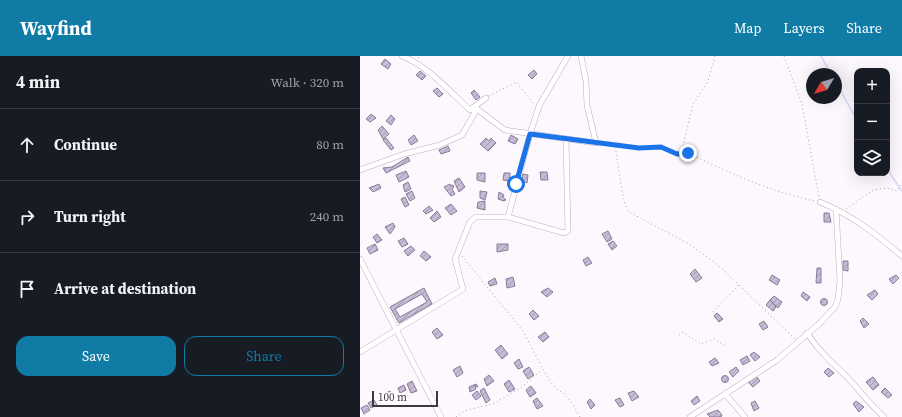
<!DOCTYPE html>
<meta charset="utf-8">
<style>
body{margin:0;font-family:"Source Serif 4",serif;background:#20242c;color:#f1f3f6}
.controls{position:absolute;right:12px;top:12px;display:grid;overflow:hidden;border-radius:8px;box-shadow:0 4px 16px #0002}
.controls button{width:36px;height:36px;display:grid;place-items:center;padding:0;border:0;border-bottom:1px solid #363941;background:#171b24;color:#f1f3f6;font:20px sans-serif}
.compass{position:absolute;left:446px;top:12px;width:36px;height:36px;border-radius:50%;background:#171b24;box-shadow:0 4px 16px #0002;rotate:232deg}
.scale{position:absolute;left:12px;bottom:10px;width:66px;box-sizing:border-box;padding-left:4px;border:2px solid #403640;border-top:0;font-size:11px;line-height:14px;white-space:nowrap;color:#403640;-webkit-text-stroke:3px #fff;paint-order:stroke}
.stop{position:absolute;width:12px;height:12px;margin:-9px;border:3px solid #1a73e8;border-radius:50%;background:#fff}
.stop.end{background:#1a73e8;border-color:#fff;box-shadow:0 1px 4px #0008}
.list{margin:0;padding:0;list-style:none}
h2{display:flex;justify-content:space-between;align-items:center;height:52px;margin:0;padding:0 16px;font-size:17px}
h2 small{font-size:13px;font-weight:400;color:#9ea1a6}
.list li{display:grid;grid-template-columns:26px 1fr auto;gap:12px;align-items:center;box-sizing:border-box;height:72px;padding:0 16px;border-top:1px solid #363941}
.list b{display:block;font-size:15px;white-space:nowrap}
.list em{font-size:13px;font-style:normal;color:#9ea1a6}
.actions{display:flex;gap:8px;padding:12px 16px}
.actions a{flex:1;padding:9px 0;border:1px solid #107ca6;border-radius:12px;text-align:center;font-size:14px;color:#107ca6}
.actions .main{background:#107ca6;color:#fff}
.icon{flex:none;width:22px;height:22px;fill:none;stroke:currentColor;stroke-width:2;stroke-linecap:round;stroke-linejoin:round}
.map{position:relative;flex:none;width:542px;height:361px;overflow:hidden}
header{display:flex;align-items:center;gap:24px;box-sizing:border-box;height:56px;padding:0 20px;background:#107ca6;color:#fff}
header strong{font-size:19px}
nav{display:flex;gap:22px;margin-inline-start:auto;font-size:14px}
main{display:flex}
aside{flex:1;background:#171b24}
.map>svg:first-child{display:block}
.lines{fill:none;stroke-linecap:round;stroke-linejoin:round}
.stream{stroke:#d6d5f9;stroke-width:1.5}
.building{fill:url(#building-hatch);stroke:#877b96;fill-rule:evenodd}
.street-casing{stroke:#c1aac2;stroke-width:6}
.path{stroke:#a69fa6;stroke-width:1;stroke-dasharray:1 3;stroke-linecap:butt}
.street{stroke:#fff;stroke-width:5}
.route{stroke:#1a73e8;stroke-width:5}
</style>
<header>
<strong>Wayfind</strong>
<nav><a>Map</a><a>Layers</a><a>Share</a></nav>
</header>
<main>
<aside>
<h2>4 min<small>Walk · 320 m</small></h2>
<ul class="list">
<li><svg class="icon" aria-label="ahead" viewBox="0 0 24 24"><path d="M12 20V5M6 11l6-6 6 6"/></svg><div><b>Continue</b></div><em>80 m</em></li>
<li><svg class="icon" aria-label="right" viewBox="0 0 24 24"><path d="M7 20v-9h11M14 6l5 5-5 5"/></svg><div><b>Turn right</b></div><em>240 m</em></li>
<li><svg class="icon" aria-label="arrive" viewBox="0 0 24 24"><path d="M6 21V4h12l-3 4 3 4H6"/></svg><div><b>Arrive at destination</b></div></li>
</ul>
<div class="actions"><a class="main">Save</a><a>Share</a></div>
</aside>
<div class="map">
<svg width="542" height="361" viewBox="0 0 542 361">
<defs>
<pattern id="building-hatch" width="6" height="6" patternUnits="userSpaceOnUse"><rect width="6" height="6" fill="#c8bbd8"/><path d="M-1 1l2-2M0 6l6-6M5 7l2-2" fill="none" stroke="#a499b1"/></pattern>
</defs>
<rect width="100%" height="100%" fill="#fdf8fd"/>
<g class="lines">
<g class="stream">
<polyline points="461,0 471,18"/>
<polyline points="476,27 497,64"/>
<polyline points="527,113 542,135"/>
</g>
</g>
<g class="building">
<polygon points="25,3 31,8 28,13 21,8"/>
<polygon points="174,14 177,18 172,23 168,19"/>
<polygon points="60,15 66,20 62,24 56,19"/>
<polygon points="77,32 83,38 79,41 73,35"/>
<polygon points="114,34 120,41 116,44 111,37"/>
<polygon points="11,58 16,62 10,66 6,63"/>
<polygon points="31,59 35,63 31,69 26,65"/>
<polygon points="22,70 29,78 23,83 18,74"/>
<polygon points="54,79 58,85 51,89 48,84"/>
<polygon points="151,79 158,83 155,88 148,85"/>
<polygon points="26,82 34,92 31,94 23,84"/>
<polygon points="126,82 129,85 131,82 136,87 128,95 120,88"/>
<polygon points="88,90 90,95 81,98 79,94"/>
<polygon points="48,101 50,105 26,117 23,112 32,111"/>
<polygon points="46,115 49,121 39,126 36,119"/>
<polygon points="180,116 187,116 188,124 181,124"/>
<polygon points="117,117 125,117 125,126 117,124"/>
<polygon points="144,117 150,117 150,125 143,124"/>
<polygon points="163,118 168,119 167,127 161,125"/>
<polygon points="99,122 105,131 99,136 94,125"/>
<polygon points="48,126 51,133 45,136 43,129"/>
<polygon points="19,128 21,132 13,136 9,132"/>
<polygon points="90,128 91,130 93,129 94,131 92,133 95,138 91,140 84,131"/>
<polygon points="52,135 55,142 50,145 46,138"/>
<polygon points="120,135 127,136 125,144 120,142"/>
<polygon points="139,136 144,139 143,141 146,144 144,145 138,143"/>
<polygon points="45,141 49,149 45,151 41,143"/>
<polygon points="125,145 125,154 117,152 118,146"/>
<polygon points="91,148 97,155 91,159 85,152"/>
<polygon points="69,150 73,154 66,158 63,155"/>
<polygon points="77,155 81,161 74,166 70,162"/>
<polygon points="464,157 469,157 471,166 464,166"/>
<polygon points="33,167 35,171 30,178 25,171"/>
<polygon points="248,175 252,183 247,186 242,178"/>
<polygon points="17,178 22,184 17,187 13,181"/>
<polygon points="44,182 48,188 42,191 38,185"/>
<polygon points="253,185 257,190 252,194 248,188"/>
<polygon points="15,188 18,194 10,198 7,192"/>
<polygon points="137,188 148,188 148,194 137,196"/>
<polygon points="51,190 55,194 48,200 44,195"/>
<polygon points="64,195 71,201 66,205 60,200"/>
<polygon points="228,201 232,207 226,210 223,204"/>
<polygon points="483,205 488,205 488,215 483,214"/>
<polygon points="457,212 461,212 461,227 456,227"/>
<polygon points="335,213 342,222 336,226 330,218"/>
<polygon points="412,219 420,224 417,229 409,224"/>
<polygon points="536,219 539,222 533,228 529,223"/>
<polygon points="153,221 155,230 147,232 146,223"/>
<polygon points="135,222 137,228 130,230 128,226"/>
<path d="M64,232L72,248L39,267L30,251ZM62,238L67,246L40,261L35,253Z"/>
<polygon points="188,232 193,236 187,241 181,236"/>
<polygon points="515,234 518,238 512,244 507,239"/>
<polygon points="443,236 450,241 447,245 441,240"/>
<polygon points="414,240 422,246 418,252 410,244"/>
<circle cx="464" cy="246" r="3.5"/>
<polygon points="410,244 416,251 413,255 406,249"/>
<polygon points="173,254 179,260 174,264 169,258"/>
<polygon points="357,257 363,263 359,266 354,260"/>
<polygon points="503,262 509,268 504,272 500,265"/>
<polygon points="404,265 408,271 403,274 399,268"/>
<polygon points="77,272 83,279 77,283 72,276"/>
<polygon points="185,276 189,281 183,286 178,281"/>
<polygon points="141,289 148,298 142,303 135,294"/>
<polygon points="394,296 400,301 395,305 390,299"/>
<polygon points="387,300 390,305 383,309 380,304"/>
<polygon points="355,302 359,307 352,310 349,306"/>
<polygon points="159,303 163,311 158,313 154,307"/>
<polygon points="100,310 103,317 97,321 93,314"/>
<polygon points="169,311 174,319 168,323 163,315"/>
<polygon points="376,311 379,315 373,321 369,316"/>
<polygon points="468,312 474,317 469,321 464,316"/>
<polygon points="129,319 134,325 127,330 124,323"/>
<circle cx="365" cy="323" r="3.5"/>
<polygon points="396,320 400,325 393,331 388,326"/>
<polygon points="513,321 519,329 513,334 506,326"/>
<polygon points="149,324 155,333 149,336 144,328"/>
<polygon points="52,325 57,335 51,337 47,328"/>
<polygon points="116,328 118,331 115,330 116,333 110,336 109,331"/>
<polygon points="44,329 46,334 40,337 38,332"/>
<polygon points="171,330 176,337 170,341 166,334"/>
<polygon points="124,332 130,344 126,347 120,335"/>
<polygon points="525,332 532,339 528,342 521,336"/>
<polygon points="30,335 33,341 27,344 24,338"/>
<polygon points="117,335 121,340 116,344 112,339"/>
<polygon points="274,335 279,341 272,345 268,337"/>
<polygon points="337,340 340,345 334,349 331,345"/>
<polygon points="177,342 183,350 177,353 173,345"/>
<polygon points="260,342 264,349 260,351 255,344"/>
<polygon points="230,343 235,349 231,353 227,346"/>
<polygon points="14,344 17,349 11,352 8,347"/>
<polygon points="395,345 399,352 394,355 391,347"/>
<polygon points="496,345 504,351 499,356 493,348"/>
<polygon points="7,349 10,354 4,358 1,352"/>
<polygon points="358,354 362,359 361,361 350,361 347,358"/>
</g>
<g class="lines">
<g class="street-casing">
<g id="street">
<path d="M42,0C69,11 88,34 110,54L117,53"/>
<polyline points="111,53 126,42"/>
<polyline points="0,114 44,98 80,89 102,79 117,53 145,74 236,87 227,49 226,25 221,0"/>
<path d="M460,146C493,160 515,177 542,200"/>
<polyline points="148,161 204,177 208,175 206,84"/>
<polyline points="0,203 81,361"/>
<path d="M447,277C458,294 471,306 485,319C499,333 509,348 524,361"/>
<polyline points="0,296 103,233 95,203 110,166 116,161 148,161 170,78 179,50 208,0"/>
<polyline points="365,338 385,361"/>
<polyline points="330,361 417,304 459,268 475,251 478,243 480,224 476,153"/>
</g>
</g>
<g class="path">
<polyline points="424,0 442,48 459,141"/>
<polyline points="58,2 61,0"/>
<polyline points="129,40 156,26 174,48"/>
<path d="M240,87L279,93L301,91L317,98L328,97C369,117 411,136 455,145"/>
<path d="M255,91C259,107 261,145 269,156L331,189L358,209L435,283"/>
<polyline points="321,98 333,48 348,25 355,0"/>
<polyline points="486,153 513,134 527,132 537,135 542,128"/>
<polyline points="102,200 163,275 186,319 195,332 203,337 212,347 220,361"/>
<polyline points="353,256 378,230 378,227"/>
<polyline points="319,279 323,276 341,288 354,283 367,291"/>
<polyline points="96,361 104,355 135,347 162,331 182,314"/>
</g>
<use href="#street" class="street"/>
</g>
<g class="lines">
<polyline class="route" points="156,128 170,78 279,92 301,91 317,98 328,97"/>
</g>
</svg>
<div class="controls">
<button>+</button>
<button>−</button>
<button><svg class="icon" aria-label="layers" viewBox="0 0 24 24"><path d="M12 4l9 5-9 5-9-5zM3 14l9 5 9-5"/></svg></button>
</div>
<svg class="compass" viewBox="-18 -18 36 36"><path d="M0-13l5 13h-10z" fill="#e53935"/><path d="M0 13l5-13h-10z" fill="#9ea1a6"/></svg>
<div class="scale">100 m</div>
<div class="stop" style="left:156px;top:128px"></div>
<div class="stop end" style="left:328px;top:97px"></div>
</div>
</main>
